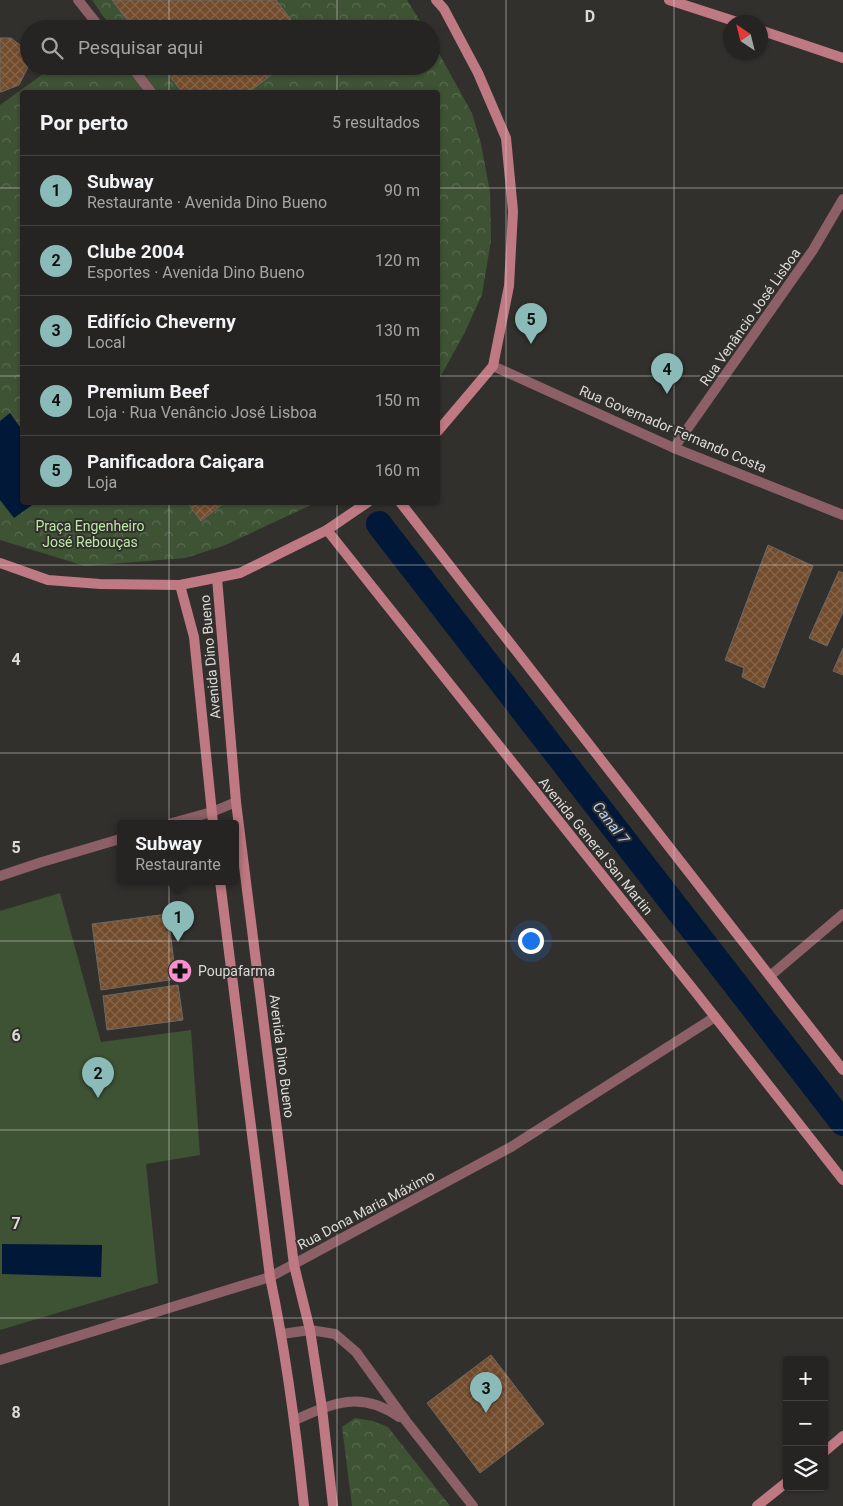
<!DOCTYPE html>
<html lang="pt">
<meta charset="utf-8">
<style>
body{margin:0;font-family:Roboto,sans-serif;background:#32302f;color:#f1f3f6}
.controls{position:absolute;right:15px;bottom:15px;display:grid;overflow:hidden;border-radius:5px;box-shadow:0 1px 4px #0004}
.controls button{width:45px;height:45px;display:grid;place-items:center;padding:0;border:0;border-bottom:1px solid #424140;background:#262422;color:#f1f3f6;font:25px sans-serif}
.compass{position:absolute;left:723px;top:15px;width:45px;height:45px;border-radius:50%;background:#262422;box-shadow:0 1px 4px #0004;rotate:325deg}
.you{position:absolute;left:530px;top:940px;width:18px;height:18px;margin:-12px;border:4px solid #fff;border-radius:50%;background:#1a73e8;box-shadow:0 0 0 8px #1a73e833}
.badge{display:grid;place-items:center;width:32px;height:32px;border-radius:50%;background:#8bbbb9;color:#111;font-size:16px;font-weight:700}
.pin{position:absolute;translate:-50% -41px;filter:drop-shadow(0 1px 2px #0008)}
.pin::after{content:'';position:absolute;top:26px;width:18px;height:15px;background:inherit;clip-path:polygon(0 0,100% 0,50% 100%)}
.popup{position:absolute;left:117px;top:820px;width:122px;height:65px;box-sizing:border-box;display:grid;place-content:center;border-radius:5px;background:#262422;filter:drop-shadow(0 1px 4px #0005);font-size:16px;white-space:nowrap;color:#a4a4a5}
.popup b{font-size:19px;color:#f1f3f6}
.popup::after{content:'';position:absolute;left:50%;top:100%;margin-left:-10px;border:10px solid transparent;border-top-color:#262422}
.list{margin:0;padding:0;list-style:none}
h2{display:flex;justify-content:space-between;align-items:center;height:65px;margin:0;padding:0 20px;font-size:21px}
h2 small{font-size:16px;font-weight:400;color:#a4a4a5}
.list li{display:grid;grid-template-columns:32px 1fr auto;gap:15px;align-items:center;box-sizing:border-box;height:70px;padding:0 20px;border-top:1px solid #424140}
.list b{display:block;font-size:19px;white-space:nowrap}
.list p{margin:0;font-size:16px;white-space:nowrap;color:#a4a4a5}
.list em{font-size:16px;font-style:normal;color:#a4a4a5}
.icon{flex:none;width:28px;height:28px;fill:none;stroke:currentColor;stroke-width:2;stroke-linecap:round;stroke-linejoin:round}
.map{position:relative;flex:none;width:843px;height:1506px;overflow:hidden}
.search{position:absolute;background:#262422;box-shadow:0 1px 4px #0004;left:20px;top:20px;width:420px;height:55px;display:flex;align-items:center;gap:12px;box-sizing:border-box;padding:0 18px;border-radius:28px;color:#a4a4a5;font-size:19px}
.panel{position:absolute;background:#262422;box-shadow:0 1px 4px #0004;left:20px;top:90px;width:420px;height:415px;border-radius:5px}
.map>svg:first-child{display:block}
.green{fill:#3e5234}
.park{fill:url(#park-crowns)}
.water{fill:#021838}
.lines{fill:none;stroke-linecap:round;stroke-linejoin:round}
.canal{stroke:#021838;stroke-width:26}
.building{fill:url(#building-cross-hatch);stroke:#6d6865}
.street{stroke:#8c6066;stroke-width:10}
.secondary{stroke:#bf7983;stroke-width:10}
.grid{fill:none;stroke:#dcdbd8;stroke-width:1;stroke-opacity:0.55}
.labels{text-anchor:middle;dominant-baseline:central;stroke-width:4;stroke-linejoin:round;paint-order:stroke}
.street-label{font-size:14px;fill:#dcdbd8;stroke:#32302d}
.park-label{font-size:14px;fill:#bce9a7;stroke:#32302d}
.poi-label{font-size:14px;fill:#dcdbd8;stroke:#32302d;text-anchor:start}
.water-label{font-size:15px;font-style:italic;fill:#b4cef4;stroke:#32302d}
.grid-label{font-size:16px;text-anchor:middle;font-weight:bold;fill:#dcdbd8;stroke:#32302d;stroke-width:4;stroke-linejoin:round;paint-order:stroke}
</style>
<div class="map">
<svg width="843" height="1506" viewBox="0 0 843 1506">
<defs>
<pattern id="park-crowns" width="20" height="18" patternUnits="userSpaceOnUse" patternTransform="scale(1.25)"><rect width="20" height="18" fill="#3e5234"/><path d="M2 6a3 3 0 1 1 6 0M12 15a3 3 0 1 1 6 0" fill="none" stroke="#596a51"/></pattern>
<pattern id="building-cross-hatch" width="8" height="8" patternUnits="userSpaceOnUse" patternTransform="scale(1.25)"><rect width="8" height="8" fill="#724c2c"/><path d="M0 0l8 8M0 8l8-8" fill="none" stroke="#86654a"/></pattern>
</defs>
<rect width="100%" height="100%" fill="#32302d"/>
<polygon class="green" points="60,893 101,1042 191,1030 200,1155 146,1164 158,1283 0,1330 0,911"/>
<g class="park">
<polygon points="92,0 407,0 425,29 107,29 110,26"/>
<polygon points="431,39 472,113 481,144 490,192 491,240 482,295 464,334 438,381 438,92 22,92 22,502 314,503 309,506 223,546 185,558 85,566 0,540 0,105 54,66 431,66"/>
<polygon points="355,1418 373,1421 388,1427 450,1506 352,1506 342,1427"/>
</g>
<g class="water">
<polygon points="10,413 22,430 22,502 35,503 14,518 0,500 0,421"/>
<polygon points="2,1244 102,1245 101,1277 2,1274"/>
</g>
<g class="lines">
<polyline class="canal" points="379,524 843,1123"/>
</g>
<g class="building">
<polygon points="112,0 276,0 298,29 134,29"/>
<polygon points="0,38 11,38 24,48 28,67 19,85 1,92 0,92"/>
<polygon points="162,66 283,66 249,92 182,92"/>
<polygon points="187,502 225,502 201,521"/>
<polygon points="768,545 813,566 764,688 742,677 744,668 725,660"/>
<polygon points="839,571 843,573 843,612 827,646 809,638"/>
<polygon points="843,648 843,675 833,671"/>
<polygon points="168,914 176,979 101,990 92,924"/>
<polygon points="178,985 183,1020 107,1030 103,996"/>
<polygon points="491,1355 544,1424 480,1473 427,1403"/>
</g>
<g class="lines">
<g class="street">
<polyline points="78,0 101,29"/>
<polyline points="131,66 151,92"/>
<polyline points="493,366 674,448 843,515"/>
<polyline points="674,448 813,250 843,199"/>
<polyline points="172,823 212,812 236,802"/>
<polyline points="0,876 42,862 120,839"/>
<polyline points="770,976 843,914"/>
<polyline points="282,1334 310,1330 335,1334 356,1352 406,1421 473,1506"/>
<polyline points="0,1360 270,1277 511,1147 715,1017"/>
<path d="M295,1420C333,1403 361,1390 399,1417"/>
</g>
<g class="secondary">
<polyline points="436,0 444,9 478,73 506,138 513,211 509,286 493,366 438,431"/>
<polyline points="669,0 737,22"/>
<polyline points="760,30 843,58"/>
<polyline points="400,502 843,1070"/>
<polyline points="327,530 697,994 843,1180"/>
<polyline points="0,563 48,580 100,584 180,585 240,573 327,530 368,502"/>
<polyline points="217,578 236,802 294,1265 310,1330 322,1408 333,1506"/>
<polyline points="180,585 194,637 213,823"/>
<path d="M220,881L270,1277C286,1353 296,1429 304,1506"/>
<polyline points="824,1452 843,1436"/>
<polyline points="757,1506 787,1482"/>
</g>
</g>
<path class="grid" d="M169,0V29M337,0V29M506,0V1506M674,0V1506M169,66V92M337,66V92M0,188H22M438,188H843M0,376H22M438,376H843M169,502V1506M337,502V1506M0,565H843M0,753H843M0,941H843M0,1130H843M0,1318H843"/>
<defs>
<g id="pharmacy-disc" transform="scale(1.25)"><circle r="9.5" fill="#f890cb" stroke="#32302d"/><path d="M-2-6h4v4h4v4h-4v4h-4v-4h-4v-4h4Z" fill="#111"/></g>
</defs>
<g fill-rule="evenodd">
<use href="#pharmacy-disc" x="180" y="971"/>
</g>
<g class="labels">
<g class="street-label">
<text transform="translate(750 317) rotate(-55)">Rua Venâncio José Lisboa</text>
<text transform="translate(673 429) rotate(23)">Rua Governador Fernando Costa</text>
<text transform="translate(210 657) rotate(-95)">Avenida Dino Bueno</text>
<text transform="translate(596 846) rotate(51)">Avenida General San Martin</text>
<text transform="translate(282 1056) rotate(83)">Avenida Dino Bueno</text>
<text transform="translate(366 1210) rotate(-28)">Rua Dona Maria Máximo</text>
</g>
<g class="park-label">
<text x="90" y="526">Praça Engenheiro<tspan x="90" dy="16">José Rebouças</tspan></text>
</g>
<g class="poi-label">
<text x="198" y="971">Poupafarma</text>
</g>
<g class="water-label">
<text transform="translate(611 823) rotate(52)">Canal 7</text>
</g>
</g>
<g class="grid-label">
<text x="590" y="22">D</text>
<text x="16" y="665">4</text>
<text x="16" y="853">5</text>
<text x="16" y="1041">6</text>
<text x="16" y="1229">7</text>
<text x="16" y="1418">8</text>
</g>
</svg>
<div class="controls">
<button>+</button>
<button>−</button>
<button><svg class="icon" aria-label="layers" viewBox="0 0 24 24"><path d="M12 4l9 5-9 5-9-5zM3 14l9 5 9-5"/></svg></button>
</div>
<svg class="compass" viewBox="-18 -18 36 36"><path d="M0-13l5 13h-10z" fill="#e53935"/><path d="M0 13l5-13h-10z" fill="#a4a4a5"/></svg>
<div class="you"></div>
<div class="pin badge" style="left:178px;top:942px">1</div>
<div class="popup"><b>Subway</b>Restaurante</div>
<div class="pin badge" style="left:98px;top:1098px">2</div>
<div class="pin badge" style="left:486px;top:1413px">3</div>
<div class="pin badge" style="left:667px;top:394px">4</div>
<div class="pin badge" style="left:531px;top:344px">5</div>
<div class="search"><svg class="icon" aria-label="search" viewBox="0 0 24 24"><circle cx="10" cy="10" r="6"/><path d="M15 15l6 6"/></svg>Pesquisar aqui</div>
<section class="panel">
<h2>Por perto<small>5 resultados</small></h2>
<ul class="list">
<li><span class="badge">1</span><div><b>Subway</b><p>Restaurante · Avenida Dino Bueno</p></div><em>90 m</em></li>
<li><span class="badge">2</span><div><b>Clube 2004</b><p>Esportes · Avenida Dino Bueno</p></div><em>120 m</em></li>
<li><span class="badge">3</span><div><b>Edifício Cheverny</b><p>Local</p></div><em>130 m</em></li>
<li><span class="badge">4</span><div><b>Premium Beef</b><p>Loja · Rua Venâncio José Lisboa</p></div><em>150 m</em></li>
<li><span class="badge">5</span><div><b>Panificadora Caiçara</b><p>Loja</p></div><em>160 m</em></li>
</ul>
</section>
</div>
